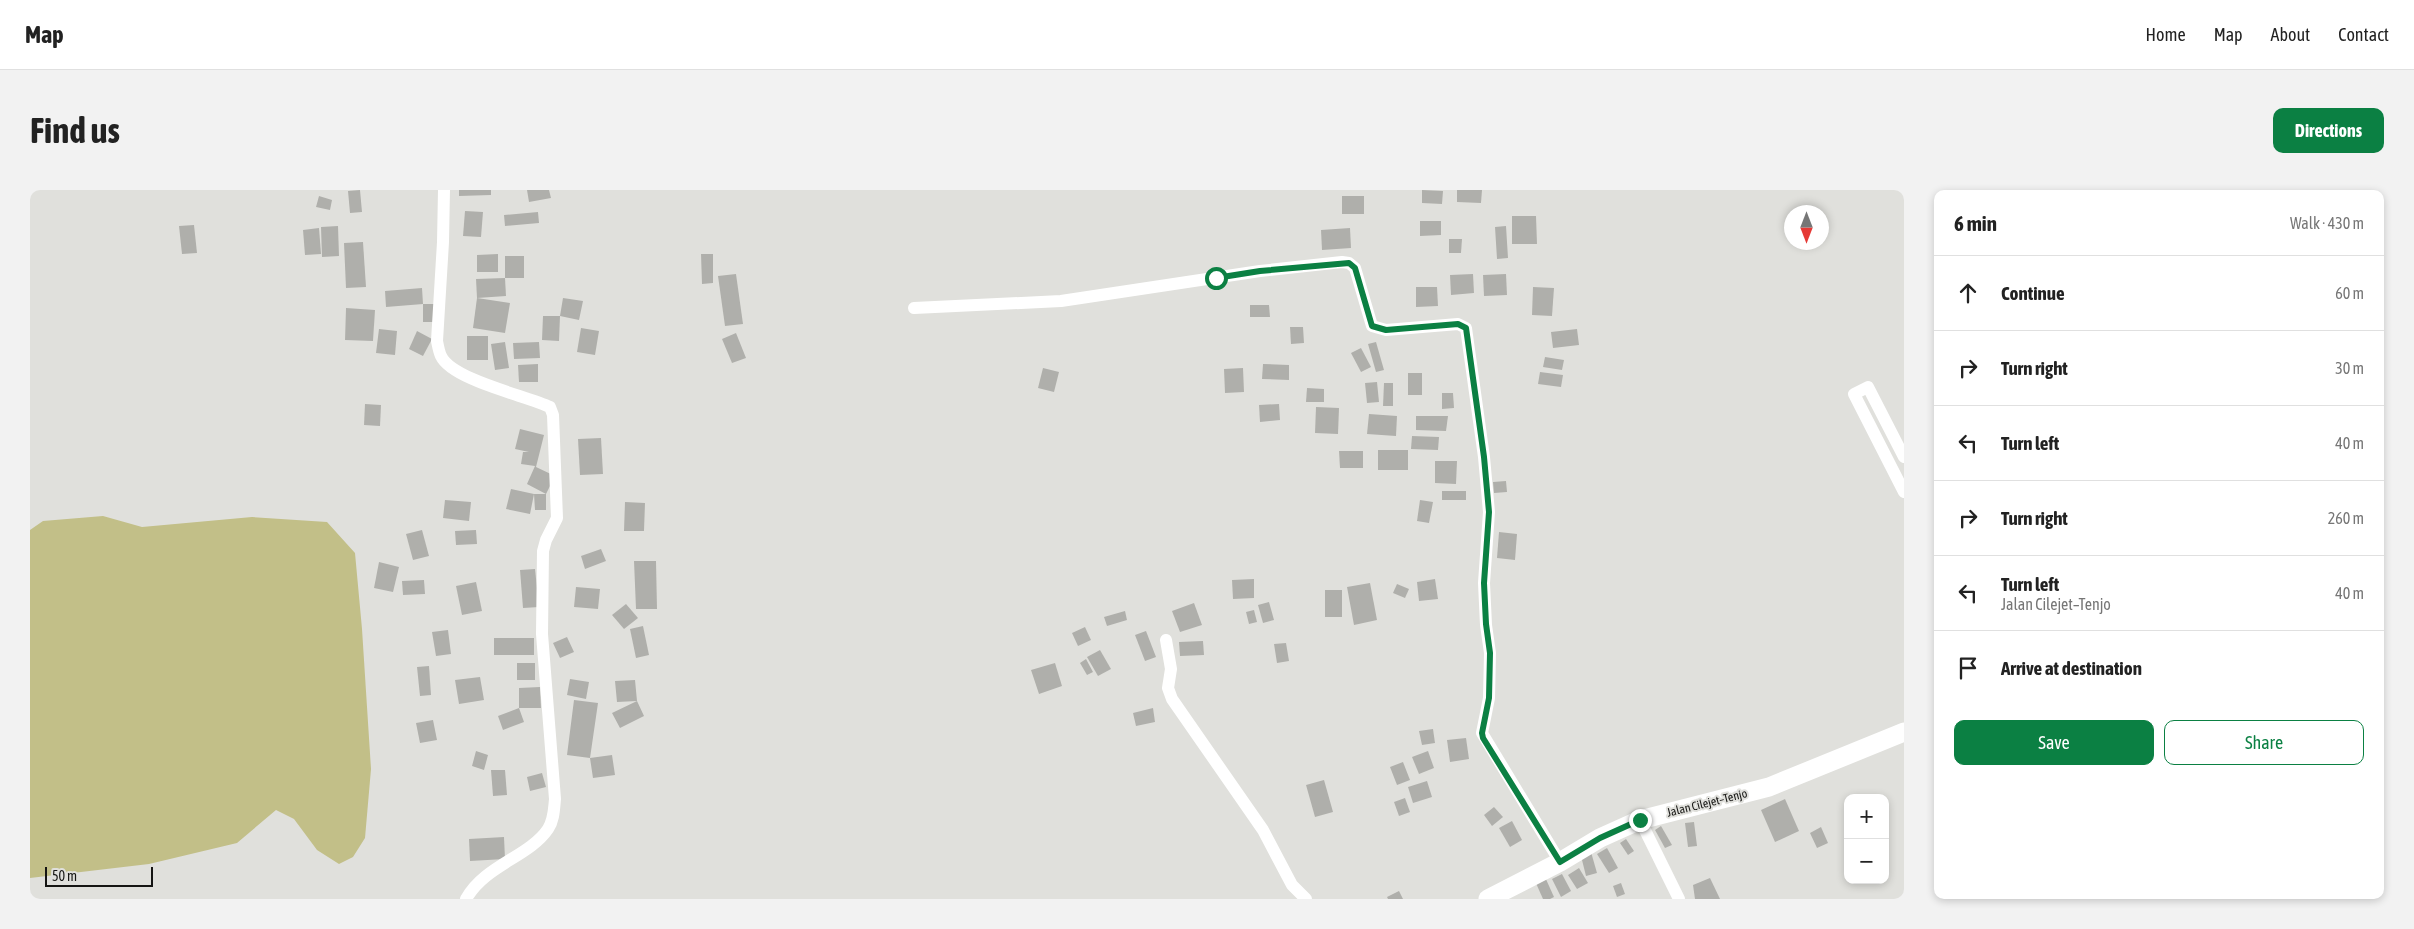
<!DOCTYPE html>
<meta charset="utf-8">
<style>
body{margin:0;font-family:"Asap Condensed",sans-serif;background:#f2f2f2;color:#222}
.controls{position:absolute;right:15px;bottom:15px;display:grid;overflow:hidden;border-radius:10px;box-shadow:0 2px 8px #0003}
.controls button{width:45px;height:45px;display:grid;place-items:center;padding:0;border:0;border-bottom:1px solid #e0e0e0;background:#fff;color:#222;font:25px sans-serif}
.compass{position:absolute;left:1754px;top:15px;width:45px;height:45px;border-radius:50%;background:#fff;box-shadow:0 2px 8px #0003;rotate:180deg}
.scale{position:absolute;left:15px;bottom:12px;width:108px;box-sizing:border-box;padding-left:5px;border:2px solid #151513;border-top:0;font-size:14px;line-height:18px;white-space:nowrap;color:#151513;-webkit-text-stroke:4px #e0e0dc;paint-order:stroke}
.stop{position:absolute;width:15px;height:15px;margin:-11px;border:4px solid #0b8043;border-radius:50%;background:#fff}
.stop.end{background:#0b8043;border-color:#fff;box-shadow:0 1px 5px #0008}
.list{margin:0;padding:0;list-style:none}
h2{display:flex;justify-content:space-between;align-items:center;height:65px;margin:0;padding:0 20px;font-size:21px}
h2 small{font-size:16px;font-weight:400;color:#767676}
.list li{display:grid;grid-template-columns:32px 1fr auto;gap:15px;align-items:center;box-sizing:border-box;height:75px;padding:0 20px;border-top:1px solid #e0e0e0}
.list b{display:block;font-size:19px;white-space:nowrap}
.list p{margin:0;font-size:16px;white-space:nowrap;color:#767676}
.list em{font-size:16px;font-style:normal;color:#767676}
.actions{display:flex;gap:10px;padding:15px 20px}
.actions a{flex:1;padding:11px 0;border:1px solid #0b8043;border-radius:10px;text-align:center;font-size:18px;color:#0b8043}
.actions .main{background:#0b8043;color:#fff}
.icon{flex:none;width:28px;height:28px;fill:none;stroke:currentColor;stroke-width:2;stroke-linecap:round;stroke-linejoin:round}
.map{position:relative;flex:none;width:1874px;height:709px;overflow:hidden;border-radius:10px}
header{display:flex;align-items:center;gap:30px;box-sizing:border-box;height:70px;padding:0 25px;background:#fff;border-bottom:1px solid #e0e0e0}
header strong{font-size:24px}
nav{display:flex;gap:28px;margin-inline-start:auto;font-size:18px}
.intro{display:flex;align-items:center;justify-content:space-between;box-sizing:border-box;height:120px;padding:0 30px}
h1{margin:0;font-size:35px}
.button{padding:12px 22px;border-radius:10px;background:#0b8043;color:#fff;font-size:18px;font-weight:700}
main{display:flex;gap:30px;padding:0 30px}
aside{flex:1;background:#fff;border-radius:10px;box-shadow:0 2px 8px #0003}
.map>svg:first-child{display:block}
.green{fill:#c2bf88}
.building{fill:#afafab}
.lines{fill:none;stroke-linecap:round;stroke-linejoin:round}
.street{stroke:#fff;stroke-width:12}
.secondary{stroke:#fff;stroke-width:19}
.route{stroke:#0b8043;stroke-width:6}
.labels{text-anchor:middle;dominant-baseline:central;stroke-width:4;stroke-linejoin:round;paint-order:stroke}
.street-label{font-size:12px;fill:#151513;stroke:#e0e0dc}
</style>
<header>
<strong>Map</strong>
<nav><a>Home</a><a>Map</a><a>About</a><a>Contact</a></nav>
</header>
<div class="intro"><h1>Find us</h1><a class="button">Directions</a></div>
<main>
<div class="map">
<svg width="1874" height="709" viewBox="0 0 1874 709">
<rect width="100%" height="100%" fill="#e0e0dc"/>
<polygon class="green" points="73,326 112,337 222,327 297,332 325,363 332,439 341,579 335,648 323,667 309,674 287,660 264,629 246,620 207,653 119,674 0,688 0,340 13,331"/>
<g class="building">
<polygon points="330,0 332,22 320,23 318,1"/>
<polygon points="429,0 461,0 461,5 429,6"/>
<polygon points="497,0 519,0 521,8 499,12"/>
<polygon points="1392,0 1413,1 1412,14 1392,13"/>
<polygon points="1427,0 1452,0 1451,13 1427,12"/>
<polygon points="289,6 302,10 300,20 286,17"/>
<rect x="1312" y="6" width="22" height="18"/>
<polygon points="435,21 453,22 451,47 433,46"/>
<polygon points="508,22 509,33 475,36 474,25"/>
<polygon points="1482,26 1506,26 1507,54 1482,54"/>
<polygon points="1390,31 1411,31 1411,45 1390,46"/>
<polygon points="164,35 167,63 152,64 149,36"/>
<polygon points="308,36 309,66 292,67 291,37"/>
<polygon points="1476,36 1478,68 1467,69 1465,37"/>
<polygon points="289,38 291,64 275,65 273,40"/>
<polygon points="1320,38 1321,58 1292,60 1291,40"/>
<polygon points="1419,49 1432,49 1431,63 1419,63"/>
<polygon points="333,52 336,97 316,98 314,53"/>
<polygon points="468,64 468,82 447,82 447,65"/>
<polygon points="671,64 683,64 683,93 672,94"/>
<rect x="475" y="66" width="19" height="22"/>
<polygon points="706,84 713,134 695,136 688,86"/>
<polygon points="1443,84 1444,103 1421,105 1420,85"/>
<polygon points="1476,84 1477,105 1454,106 1453,85"/>
<polygon points="475,88 476,106 447,108 446,89"/>
<polygon points="1386,97 1407,97 1408,116 1386,117"/>
<polygon points="1503,97 1524,98 1522,126 1502,125"/>
<polygon points="392,98 393,114 356,117 355,101"/>
<polygon points="447,108 480,113 475,143 443,138"/>
<polygon points="533,108 553,111 549,130 530,126 529,151 512,150 513,126 530,126"/>
<rect x="393" y="114" width="13" height="18"/>
<polygon points="1220,115 1239,115 1240,127 1220,127"/>
<polygon points="316,118 345,120 343,151 315,150"/>
<polygon points="1260,137 1273,137 1274,153 1261,154"/>
<polygon points="551,138 569,141 565,165 547,162"/>
<polygon points="349,139 367,141 365,165 346,163"/>
<polygon points="1547,139 1549,155 1523,158 1521,142"/>
<polygon points="387,141 402,149 393,166 379,159"/>
<polygon points="706,143 716,168 702,173 692,149"/>
<rect x="437" y="146" width="21" height="24"/>
<polygon points="475,152 479,178 465,180 461,154"/>
<polygon points="509,152 510,168 484,169 483,153"/>
<polygon points="1346,152 1354,180 1346,182 1338,154"/>
<polygon points="1331,158 1341,177 1331,182 1321,163"/>
<polygon points="1515,167 1534,170 1532,180 1513,177"/>
<polygon points="508,174 508,192 489,192 488,175"/>
<polygon points="1233,174 1259,175 1259,190 1232,189"/>
<polygon points="1013,178 1029,182 1024,202 1008,198"/>
<polygon points="1213,178 1214,202 1195,203 1194,179"/>
<polygon points="1510,182 1533,185 1531,197 1508,194"/>
<rect x="1378" y="183" width="14" height="22"/>
<polygon points="1347,192 1349,212 1337,213 1335,193"/>
<polygon points="1354,193 1363,193 1363,216 1353,216"/>
<polygon points="1277,198 1294,199 1294,212 1276,212"/>
<polygon points="1412,203 1423,203 1424,218 1412,219"/>
<polygon points="335,214 351,215 350,236 334,235"/>
<polygon points="1249,214 1250,230 1230,232 1229,215"/>
<polygon points="1286,217 1309,218 1308,244 1285,243"/>
<polygon points="1339,224 1367,226 1366,246 1337,244"/>
<polygon points="1386,226 1418,226 1416,241 1386,240"/>
<polygon points="490,239 514,245 506,277 525,286 516,304 497,294 505,276 491,274 493,262 499,262 485,259"/>
<polygon points="1382,246 1409,247 1408,260 1381,259"/>
<polygon points="571,248 573,284 550,285 548,249"/>
<rect x="1348" y="260" width="30" height="20"/>
<polygon points="1309,261 1333,261 1333,278 1310,278"/>
<polygon points="1405,271 1427,271 1426,294 1405,293"/>
<polygon points="1476,291 1477,302 1464,303 1463,292"/>
<polygon points="481,299 504,304 516,304 516,320 505,320 504,304 500,324 476,319"/>
<rect x="1412" y="301" width="24" height="9"/>
<polygon points="415,310 441,312 439,331 413,328"/>
<polygon points="1390,310 1403,312 1399,333 1387,331"/>
<polygon points="595,312 615,313 614,341 594,341"/>
<polygon points="392,340 399,366 383,370 376,344"/>
<polygon points="446,340 447,354 426,355 425,341"/>
<polygon points="1469,342 1487,344 1485,370 1467,368"/>
<polygon points="571,359 576,371 555,379 551,366"/>
<polygon points="604,371 626,371 627,419 606,419"/>
<polygon points="349,372 369,377 363,402 344,398"/>
<polygon points="505,379 509,417 493,418 490,380"/>
<polygon points="1224,389 1224,408 1203,409 1202,390"/>
<polygon points="1405,389 1408,409 1389,411 1387,392"/>
<polygon points="394,390 395,404 373,405 372,391"/>
<polygon points="446,392 452,421 432,425 426,396"/>
<polygon points="1340,393 1347,430 1324,435 1317,397"/>
<polygon points="1367,394 1379,399 1375,408 1363,403"/>
<polygon points="546,397 570,399 568,419 544,417"/>
<rect x="1295" y="400" width="17" height="27"/>
<polygon points="1239,412 1244,430 1233,433 1228,415"/>
<polygon points="1164,413 1172,435 1150,442 1142,421"/>
<polygon points="596,414 608,428 594,439 582,425"/>
<polygon points="1224,420 1227,432 1219,434 1216,422"/>
<polygon points="1095,421 1097,430 1077,436 1074,427"/>
<polygon points="613,436 619,465 606,468 600,439"/>
<polygon points="1055,437 1061,450 1048,456 1042,443"/>
<polygon points="418,440 421,464 406,466 402,442"/>
<polygon points="1116,441 1126,467 1115,471 1105,445"/>
<polygon points="537,447 544,462 530,468 523,453"/>
<rect x="464" y="448" width="40" height="17"/>
<polygon points="1173,451 1174,465 1150,466 1149,452"/>
<polygon points="1256,453 1259,471 1247,473 1244,454"/>
<polygon points="1070,460 1081,479 1068,486 1057,467"/>
<polygon points="1056,469 1063,482 1057,485 1050,473"/>
<rect x="487" y="473" width="18" height="17"/>
<polygon points="1025,473 1032,496 1009,504 1001,480"/>
<polygon points="399,476 401,505 390,506 387,477"/>
<polygon points="450,487 454,510 429,514 425,490"/>
<polygon points="540,489 559,492 556,509 537,505"/>
<polygon points="605,490 607,511 614,526 590,538 582,523 607,511 587,512 585,491"/>
<polygon points="510,497 511,518 489,518 489,498"/>
<polygon points="544,510 568,513 560,568 582,565 585,585 563,588 560,568 537,565"/>
<polygon points="489,518 494,532 473,540 468,526"/>
<polygon points="1123,518 1125,532 1106,536 1103,523"/>
<polygon points="403,530 407,550 390,553 386,533"/>
<polygon points="1403,539 1405,553 1392,555 1389,541"/>
<polygon points="1436,548 1439,569 1420,572 1417,550"/>
<polygon points="446,561 458,565 454,580 442,576"/>
<polygon points="1398,561 1404,578 1389,584 1382,567"/>
<polygon points="1373,572 1380,590 1367,595 1360,577"/>
<polygon points="461,580 475,580 477,605 463,606"/>
<polygon points="512,583 516,597 500,601 497,587"/>
<polygon points="1294,590 1303,622 1285,627 1276,595"/>
<polygon points="1397,591 1402,607 1383,613 1378,597"/>
<polygon points="1375,608 1380,622 1369,626 1364,612"/>
<polygon points="1755,609 1769,641 1745,652 1731,620"/>
<polygon points="1464,617 1473,627 1462,636 1454,625"/>
<polygon points="1482,631 1492,650 1480,657 1469,638"/>
<polygon points="1664,632 1667,656 1658,657 1655,633"/>
<polygon points="1631,636 1642,655 1635,658 1625,640"/>
<polygon points="1791,637 1798,653 1787,658 1780,643"/>
<polygon points="474,647 475,669 440,671 439,649"/>
<polygon points="1596,649 1604,661 1598,665 1590,653"/>
<polygon points="1577,658 1588,678 1579,683 1567,664"/>
<polygon points="1561,662 1567,683 1556,686 1551,666"/>
<polygon points="1549,678 1558,693 1547,699 1538,685"/>
<polygon points="1532,684 1541,701 1531,707 1522,689"/>
<polygon points="1515,687 1524,707 1520,709 1513,709 1505,691"/>
<polygon points="1680,688 1690,709 1665,709 1663,695"/>
<polygon points="1591,693 1595,704 1587,707 1583,696"/>
<polygon points="1369,701 1373,709 1358,709 1357,707"/>
</g>
<g class="lines">
<g class="street">
<path d="M414,0L413,52L407,151C408,156 409,162 411,166C422,190 497,206 520,217L523,225L527,328L516,350L513,361L512,444L525,609C524,619 524,630 518,639C499,667 455,675 436,709"/>
<polyline points="884,118 1031,111 1230,81 1312,72 1319,73 1325,78 1342,136 1356,140 1428,134 1436,138 1454,267 1459,322 1454,393 1456,435 1460,463 1459,508 1452,543 1530,672"/>
<polyline points="1874,267 1838,197 1824,204 1874,302"/>
<polyline points="1136,450 1141,479 1138,498 1142,509 1233,640 1262,695 1276,709"/>
<polyline points="1610,630 1649,709"/>
</g>
<polyline class="secondary" points="1458,709 1530,672 1570,648 1610,630 1739,597 1874,542"/>
</g>
<g class="lines">
<polyline class="route" points="1186,88 1230,81 1319,73 1325,78 1342,136 1356,140 1428,134 1436,138 1454,267 1459,322 1454,393 1456,434 1460,463 1459,508 1452,543 1453,548 1530,672 1570,648 1610,630"/>
</g>
<g class="labels">
<g class="street-label">
<text transform="translate(1677 613) rotate(-14)">Jalan Cilejet–Tenjo</text>
</g>
</g>
</svg>
<div class="controls">
<button>+</button>
<button>−</button>
</div>
<svg class="compass" viewBox="-18 -18 36 36"><path d="M0-13l5 13h-10z" fill="#e53935"/><path d="M0 13l5-13h-10z" fill="#767676"/></svg>
<div class="scale">50 m</div>
<div class="stop" style="left:1186px;top:88px"></div>
<div class="stop end" style="left:1610px;top:630px"></div>
</div>
<aside>
<h2>6 min<small>Walk · 430 m</small></h2>
<ul class="list">
<li><svg class="icon" aria-label="ahead" viewBox="0 0 24 24"><path d="M12 20V5M6 11l6-6 6 6"/></svg><div><b>Continue</b></div><em>60 m</em></li>
<li><svg class="icon" aria-label="right" viewBox="0 0 24 24"><path d="M7 20v-9h11M14 6l5 5-5 5"/></svg><div><b>Turn right</b></div><em>30 m</em></li>
<li><svg class="icon" aria-label="left" viewBox="0 0 24 24"><path d="M17 20v-9H6M10 6l-5 5 5 5"/></svg><div><b>Turn left</b></div><em>40 m</em></li>
<li><svg class="icon" aria-label="right" viewBox="0 0 24 24"><path d="M7 20v-9h11M14 6l5 5-5 5"/></svg><div><b>Turn right</b></div><em>260 m</em></li>
<li><svg class="icon" aria-label="left" viewBox="0 0 24 24"><path d="M17 20v-9H6M10 6l-5 5 5 5"/></svg><div><b>Turn left</b><p>Jalan Cilejet–Tenjo</p></div><em>40 m</em></li>
<li><svg class="icon" aria-label="arrive" viewBox="0 0 24 24"><path d="M6 21V4h12l-3 4 3 4H6"/></svg><div><b>Arrive at destination</b></div></li>
</ul>
<div class="actions"><a class="main">Save</a><a>Share</a></div>
</aside>
</main>
